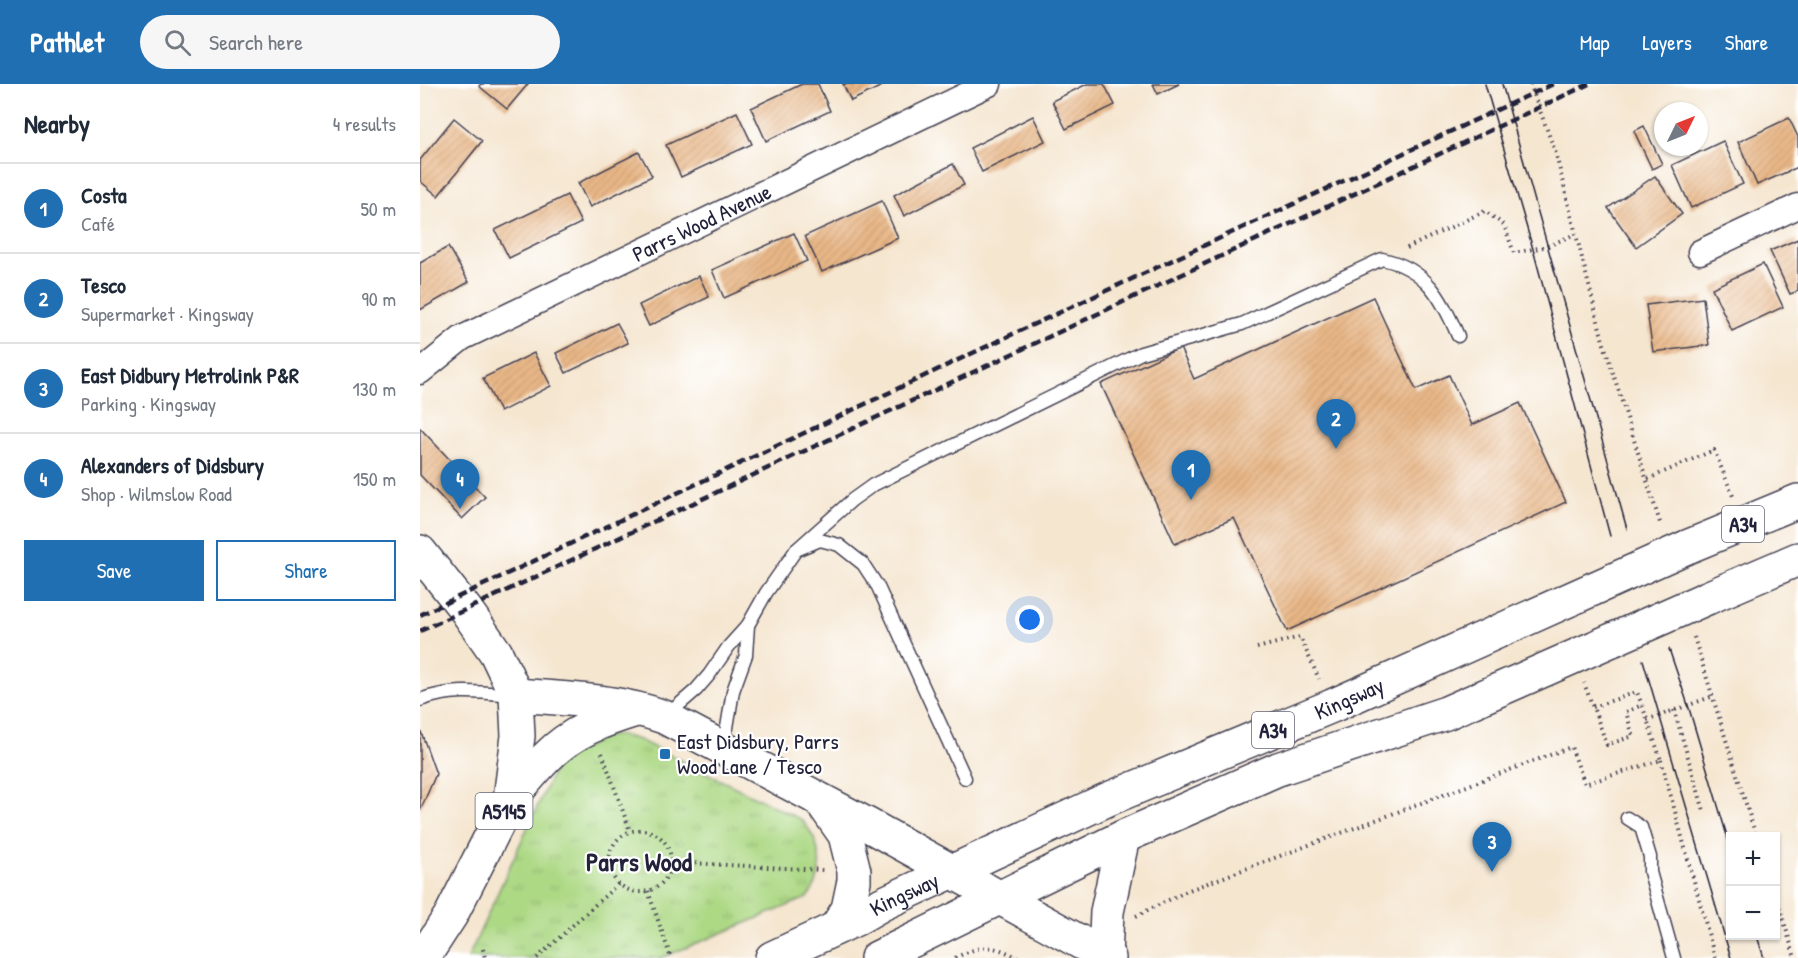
<!DOCTYPE html>
<meta charset="utf-8">
<style>
body{margin:0;font-family:"Patrick Hand",sans-serif;background:#f6f6f7;color:#1f2937}
.controls{position:absolute;right:18px;bottom:18px;display:grid;overflow:hidden;border-radius:0px;box-shadow:0 2px 4px #0004}
.controls button{width:54px;height:54px;display:grid;place-items:center;padding:0;border:0;border-bottom:2px solid #e0e1e3;background:#fff;color:#1f2937;font:30px sans-serif}
.compass{position:absolute;left:1234px;top:18px;width:54px;height:54px;border-radius:50%;background:#fff;box-shadow:0 2px 4px #0004;rotate:47deg}
.you{position:absolute;left:610px;top:536px;width:21px;height:21px;margin:-15px;border:4px solid #fff;border-radius:50%;background:#1a73e8;box-shadow:0 0 0 9px #1a73e833}
.badge{display:grid;place-items:center;width:39px;height:39px;border-radius:50%;background:#1f6fb2;color:#fff;font-size:20px;font-weight:700}
.pin{position:absolute;translate:-50% -50px;filter:drop-shadow(0 2px 3px #0008)}
.pin::after{content:'';position:absolute;top:32px;width:21px;height:18px;background:inherit;clip-path:polygon(0 0,100% 0,50% 100%)}
.list{margin:0;padding:0;list-style:none}
h2{display:flex;justify-content:space-between;align-items:center;height:78px;margin:0;padding:0 24px;font-size:26px}
h2 small{font-size:20px;font-weight:400;color:#747a83}
.list li{display:grid;grid-template-columns:39px 1fr auto;gap:18px;align-items:center;box-sizing:border-box;height:90px;padding:0 24px;border-top:2px solid #e0e1e3}
.list b{display:block;font-size:22px;white-space:nowrap}
.list p{margin:0;font-size:20px;white-space:nowrap;color:#747a83}
.list em{font-size:20px;font-style:normal;color:#747a83}
.actions{display:flex;gap:12px;padding:18px 24px}
.actions a{flex:1;padding:14px 0;border:2px solid #1f6fb2;border-radius:0px;text-align:center;font-size:21px;color:#1f6fb2}
.actions .main{background:#1f6fb2;color:#fff}
.icon{flex:none;width:33px;height:33px;fill:none;stroke:currentColor;stroke-width:2;stroke-linecap:round;stroke-linejoin:round}
.map{position:relative;flex:none;width:1378px;height:874px;overflow:hidden}
header{display:flex;align-items:center;gap:36px;box-sizing:border-box;height:84px;padding:0 30px;background:#1f6fb2;color:#fff}
header strong{font-size:28px}
nav{display:flex;gap:33px;margin-inline-start:auto;font-size:21px}
.search{width:420px;height:54px;background:#f6f6f7;display:flex;align-items:center;gap:15px;box-sizing:border-box;padding:0 21px;border-radius:33px;color:#747a83;font-size:22px}
main{display:flex}
aside{flex:1;background:#fff}
.map>svg:first-child{display:block}
.park{fill:url(#park-tufts);stroke:#687e60;stroke-width:1.5}
.building{fill:url(#building-hatch)}
.lines{fill:none;stroke-linecap:round;stroke-linejoin:round}
.lane-casing{stroke:#423f51;stroke-width:15}
.street-casing{stroke:#423f51;stroke-width:27}
.primary-casing{stroke:#423f51;stroke-width:36}
.highway-casing{stroke:#423f51;stroke-width:36}
.path{stroke:#423f51;stroke-width:4;stroke-dasharray:1.5 4.5;stroke-linecap:butt}
.lane{stroke:#fff;stroke-width:12}
.street{stroke:#fff;stroke-width:24}
.primary{stroke:#fff;stroke-width:33}
.highway{stroke:#fff;stroke-width:33}
.tram{stroke:#22223b;stroke-width:1.5}
.rail{stroke:#22223b;stroke-width:4.5;stroke-dasharray:9 4.5;stroke-linecap:butt}
.highway-bridge-casing{stroke:#423f51;stroke-width:36;stroke-linecap:butt}
.highway-bridge{stroke:#fff;stroke-width:33}
.poi-dot{fill:#1f6fb2;stroke:#fff;stroke-width:2}
.labels{text-anchor:middle;dominant-baseline:central;stroke-width:4.5;stroke-linejoin:round;paint-order:stroke}
.shield{fill:#fff;stroke:#646476;stroke-width:1.5}
.shield-label{font-size:21px;font-weight:bold;fill:#22223b}
.street-label{font-size:22px;fill:#22223b;stroke:#fff}
.poi-label{font-size:22px;fill:#22223b;stroke:#fff;text-anchor:start}
.quarter-label{font-size:26px;font-weight:bold;fill:#22223b;stroke:#fff}
</style>
<header>
<strong>Pathlet</strong>
<div class="search"><svg class="icon" aria-label="search" viewBox="0 0 24 24"><circle cx="10" cy="10" r="6"/><path d="M15 15l6 6"/></svg>Search here</div>
<nav><a>Map</a><a>Layers</a><a>Share</a></nav>
</header>
<main>
<aside>
<h2>Nearby<small>4 results</small></h2>
<ul class="list">
<li><span class="badge">1</span><div><b>Costa</b><p>Café</p></div><em>50 m</em></li>
<li><span class="badge">2</span><div><b>Tesco</b><p>Supermarket · Kingsway</p></div><em>90 m</em></li>
<li><span class="badge">3</span><div><b>East Didbury Metrolink P&amp;R</b><p>Parking · Kingsway</p></div><em>130 m</em></li>
<li><span class="badge">4</span><div><b>Alexanders of Didsbury</b><p>Shop · Wilmslow Road</p></div><em>150 m</em></li>
</ul>
<div class="actions"><a class="main">Save</a><a>Share</a></div>
</aside>
<div class="map">
<svg width="1378" height="874" viewBox="0 0 1378 874">
<defs>
<pattern id="park-tufts" width="24" height="20" patternUnits="userSpaceOnUse" patternTransform="scale(1.5)"><rect width="24" height="20" fill="#add985"/><path d="M3 7l-1-3M5 7V3M7 7l1-3M15 17l-1-3M17 17v-4M19 17l1-3" fill="none" stroke="#95ba74"/></pattern>
<pattern id="building-hatch" width="6" height="6" patternUnits="userSpaceOnUse" patternTransform="scale(1.5)"><rect width="6" height="6" fill="#e9b787"/><path d="M-1 1l2-2M0 6l6-6M5 7l2-2" fill="none" stroke="#c89d75"/></pattern>
</defs>
<rect width="100%" height="100%" fill="#fff"/>
<filter id="ink" filterUnits="userSpaceOnUse"><feTurbulence type="fractalNoise" baseFrequency=".0167" numOctaves="2"/><feDisplacementMap in="SourceGraphic" scale="12" xChannelSelector="R" yChannelSelector="G"/><feConvolveMatrix kernelMatrix="1 2 1 2 8 2 1 2 1" color-interpolation-filters="sRGB"/></filter>
<filter id="wash" filterUnits="userSpaceOnUse"><feTurbulence type="fractalNoise" baseFrequency=".008" numOctaves="4" result="noise"/><feDisplacementMap in="SourceGraphic" scale="24" xChannelSelector="R" yChannelSelector="G"/><feGaussianBlur stdDeviation="1.35" result="paint"/><feColorMatrix in="noise" values="0 0 0 0 0 0 0 0 0 0 0 0 0 0 0 0 0 1.4 0 .05"/><feComposite in="paint" operator="in"/></filter>
<g filter="url(#wash)">
<rect width="100%" height="100%" fill="#f5e6d0"/>
<path class="park" d="M201,651L219,656L382,736C401,758 407,790 387,814L241,874H48L138,677L188,652Z"/>
<g id="blocks">
<g class="building">
<polygon points="61,0 108,0 87,25 59,2"/>
<polygon points="382,0 398,0 410,27 346,57 331,24"/>
<polygon points="423,0 466,0 431,17"/>
<polygon points="667,0 684,0 695,21 646,45 632,17"/>
<polygon points="733,0 759,0 738,10"/>
<polygon points="317,28 332,60 261,93 246,61"/>
<polygon points="613,32 625,57 562,88 550,64"/>
<polygon points="34,34 62,57 18,112 0,97 0,76"/>
<polygon points="1369,34 1378,53 1378,83 1337,101 1318,58"/>
<polygon points="1224,42 1242,80 1232,85 1214,47"/>
<polygon points="1303,57 1323,100 1271,124 1252,81"/>
<polygon points="219,68 232,92 170,123 158,99"/>
<polygon points="533,80 544,101 484,132 474,111"/>
<polygon points="1235,92 1262,130 1216,163 1188,124"/>
<polygon points="147,111 161,139 89,174 75,146"/>
<polygon points="462,117 478,154 402,188 385,152"/>
<polygon points="374,149 387,177 304,214 292,186"/>
<polygon points="1378,155 1378,207 1370,210 1350,167"/>
<polygon points="28,163 49,198 0,226 0,179"/>
<polygon points="1343,180 1363,223 1312,247 1292,204"/>
<polygon points="279,192 289,213 229,242 219,221"/>
<polygon points="953,213 996,306 1029,291 1052,341 1100,319 1146,418 867,547 814,434 755,460 681,300 760,264 774,295"/>
<polygon points="1283,214 1289,261 1233,268 1226,221"/>
<polygon points="197,239 208,259 146,289 136,269"/>
<polygon points="114,269 131,302 80,328 63,294"/>
<polygon points="0,344 65,413 42,435 0,391"/>
<polygon points="0,645 16,690 0,727"/>
</g>
</g>
</g>
<g filter="url(#ink)">
<use href="#blocks" fill-opacity="0" stroke="#423f51" stroke-width="1.5"/>
<g class="lines">
<g class="lane-casing">
<g id="lane">
<path d="M376,466L432,416L453,401L721,269L822,240L962,175C1006,184 1022,214 1038,252"/>
<path d="M0,616C33,604 59,608 93,611"/>
<polyline points="246,632 276,606 289,591 309,562 328,541 346,509 376,466 400,456 419,461 443,480 458,503 545,694"/>
<polyline points="304,662 313,607 326,571 328,541"/>
<polyline points="1207,734 1221,743 1230,773 1230,788 1254,874"/>
</g>
</g>
<g class="street-casing">
<g id="street">
<polyline points="1280,168 1378,122"/>
<path id="s1" d="M0,288L42,254L569,0"/>
</g>
</g>
<g class="primary-casing">
<g id="primary">
<polyline points="0,468 46,526 76,569 96,611 98,652 90,715 31,831 3,874"/>
<path d="M96,611C146,615 197,616 244,633L448,741L689,874"/>
<path d="M90,715C102,701 114,686 127,673C151,648 183,636 216,626"/>
<polyline points="402,718 425,751 434,787 434,797 428,825 416,844"/>
</g>
</g>
<g class="highway-casing">
<g id="highway">
<polyline points="1267,463 1378,417"/>
<polyline points="1287,514 1378,475"/>
<polyline points="685,872 687,828 703,753"/>
<path id="s2" d="M352,874L436,835L462,820L686,716L912,622L1173,505"/>
<polyline points="457,874 703,753 858,685 1026,629 1192,556"/>
</g>
</g>
<g class="path">
<polyline points="1110,0 1135,67 1183,257 1241,442"/>
<polyline points="987,164 1065,127 1084,141 1094,169 1128,162 1155,150"/>
<polyline points="1228,395 1294,366 1313,412"/>
<polyline points="1274,553 1336,752"/>
<polyline points="837,564 880,553 899,595"/>
<polyline points="1173,623 1217,608 1222,621"/>
<polyline points="1254,626 1284,727"/>
<polyline points="1227,636 1291,613"/>
<polyline points="182,669 210,747"/>
<polyline points="1241,676 1295,874"/>
<circle cx="220" cy="777" r="31"/>
<polyline points="251,778 403,786"/>
<polyline points="228,807 251,874"/>
<polyline points="1356,812 1375,874"/>
<polyline points="716,832 769,806 1151,663 1165,700 1241,676 1222,621 1206,628 1213,652 1187,661 1164,599"/>
<polyline points="63,865 65,874"/>
<polyline points="117,874 199,799"/>
<path d="M535,874C563,860 571,860 599,874"/>
</g>
<use href="#lane" class="lane"/>
<use href="#street" class="street"/>
<use href="#primary" class="primary"/>
<use href="#highway" class="highway"/>
<g class="tram">
<polyline points="1065,0 1113,165 1190,452"/>
<polyline points="1082,0 1207,445"/>
<polyline points="1249,565 1268,621 1310,762"/>
<polyline points="1223,576 1311,874"/>
<polyline points="1337,852 1344,874"/>
</g>
<g class="rail">
<polyline points="0,531 595,249 1133,0"/>
<polyline points="0,547 1169,0"/>
</g>
<g class="highway-bridge-casing">
<g id="highway-bridge">
<polyline points="1173,505 1267,463"/>
<polyline points="1192,556 1287,514"/>
</g>
</g>
<use href="#highway-bridge" class="highway-bridge"/>
</g>
</g>
<rect class="poi-dot" x="239" y="664" width="12" height="12" rx="3"/>
<g class="labels">
<g class="shield">
<rect x="1302" y="422" width="42" height="36" rx="4.5"/>
<rect x="832" y="628" width="42" height="36" rx="4.5"/>
<rect x="55.5" y="709" width="57" height="36" rx="4.5"/>
</g>
<g class="shield-label">
<text x="1323" y="440">A34</text>
<text x="853" y="646">A34</text>
<text x="84" y="727">A5145</text>
</g>
<g class="street-label">
<text stroke="none"><textPath href="#s1" startOffset="320">Parrs Wood Avenue</textPath></text>
<text stroke="none"><textPath href="#s2" startOffset="633">Kingsway</textPath></text>
<text stroke="none"><textPath href="#s2" startOffset="147">Kingsway</textPath></text>
</g>
<g class="poi-label">
<text x="257" y="657">East Didsbury, Parrs<tspan x="257" dy="25">Wood Lane / Tesco</tspan></text>
</g>
<g class="quarter-label">
<text x="219" y="777">Parrs Wood</text>
</g>
</g>
</svg>
<div class="controls">
<button>+</button>
<button>−</button>
</div>
<svg class="compass" viewBox="-18 -18 36 36"><path d="M0-13l5 13h-10z" fill="#e53935"/><path d="M0 13l5-13h-10z" fill="#747a83"/></svg>
<div class="you"></div>
<div class="pin badge" style="left:771px;top:416px">1</div>
<div class="pin badge" style="left:916px;top:365px">2</div>
<div class="pin badge" style="left:1072px;top:788px">3</div>
<div class="pin badge" style="left:40px;top:425px">4</div>
</div>
</main>
